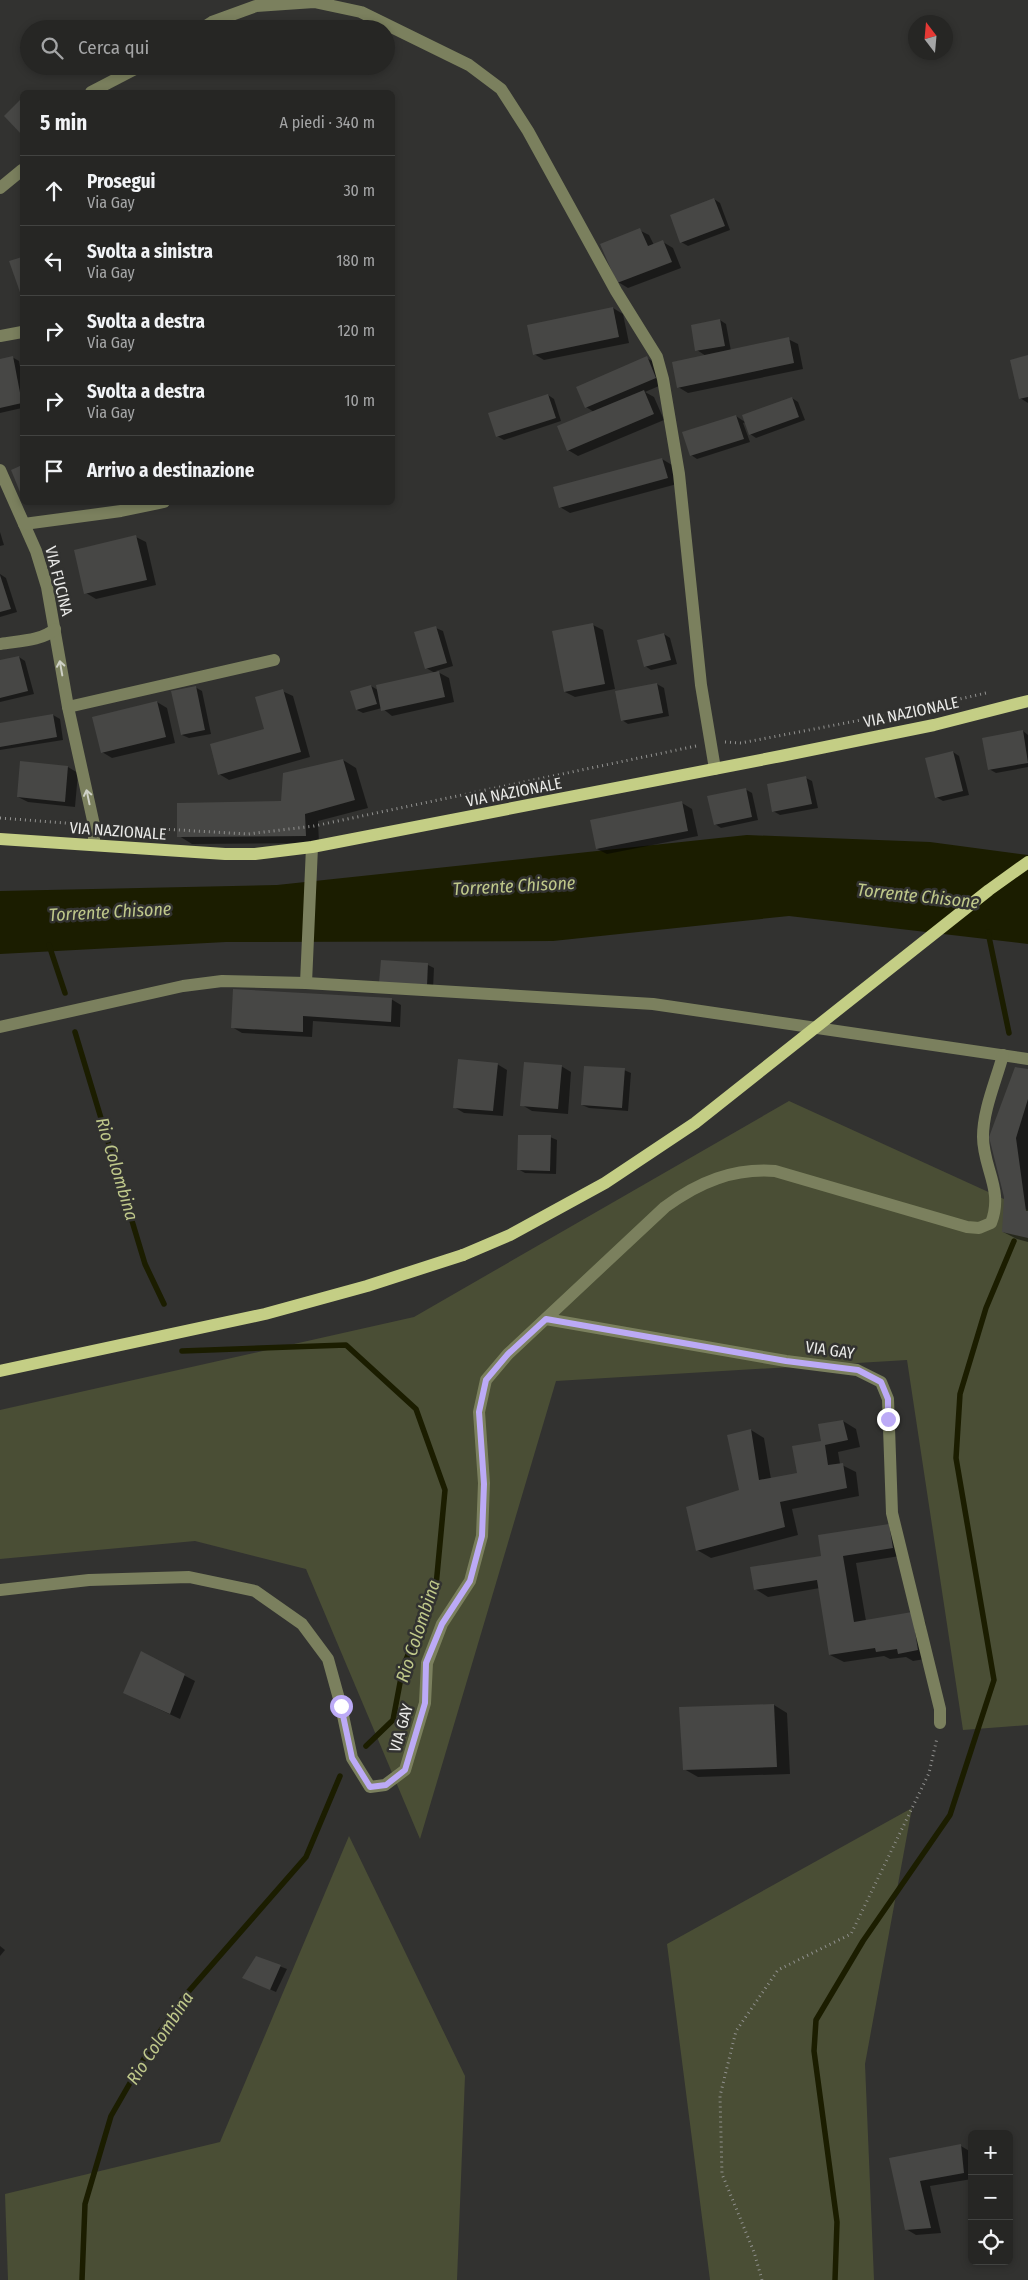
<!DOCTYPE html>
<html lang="it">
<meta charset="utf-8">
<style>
body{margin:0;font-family:"Fira Sans Condensed",sans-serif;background:#2e2e2c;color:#f1f3f6}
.controls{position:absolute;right:15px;bottom:15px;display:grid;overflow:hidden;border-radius:8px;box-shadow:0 2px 8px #0003}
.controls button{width:45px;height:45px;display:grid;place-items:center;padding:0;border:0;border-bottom:1px solid #424341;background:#262624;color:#f1f3f6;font:25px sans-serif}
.compass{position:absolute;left:908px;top:15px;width:45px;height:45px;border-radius:50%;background:#262624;box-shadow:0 2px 8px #0003;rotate:344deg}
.stop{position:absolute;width:15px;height:15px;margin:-11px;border:4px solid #bcaaf6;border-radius:50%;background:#fff}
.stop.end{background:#bcaaf6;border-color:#fff;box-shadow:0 1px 5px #0008}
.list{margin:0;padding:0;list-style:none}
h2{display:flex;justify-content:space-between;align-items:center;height:65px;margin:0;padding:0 20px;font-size:21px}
h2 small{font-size:16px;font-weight:400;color:#a4a5a6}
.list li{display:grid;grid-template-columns:32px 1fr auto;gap:15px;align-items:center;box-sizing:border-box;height:70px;padding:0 20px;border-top:1px solid #424341}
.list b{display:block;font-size:19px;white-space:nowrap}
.list p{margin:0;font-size:16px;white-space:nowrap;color:#a4a5a6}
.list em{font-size:16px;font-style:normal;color:#a4a5a6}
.icon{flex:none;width:28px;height:28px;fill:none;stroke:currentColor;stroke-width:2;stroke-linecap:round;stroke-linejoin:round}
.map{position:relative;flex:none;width:1028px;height:2280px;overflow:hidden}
.search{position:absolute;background:#262624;box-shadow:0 2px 8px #0003;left:20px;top:20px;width:375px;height:55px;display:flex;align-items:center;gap:12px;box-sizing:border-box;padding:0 18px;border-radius:28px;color:#a4a5a6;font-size:19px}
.panel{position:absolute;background:#262624;box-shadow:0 2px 8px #0003;left:20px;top:90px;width:375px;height:415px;border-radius:8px}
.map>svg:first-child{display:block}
.green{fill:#4a4e35}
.water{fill:#1b1d00}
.shadow{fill:#0007}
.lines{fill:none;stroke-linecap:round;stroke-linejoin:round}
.stream{stroke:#1b1d00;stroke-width:5.5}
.building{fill:#474745}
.path{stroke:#929290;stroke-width:3;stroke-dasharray:1 4;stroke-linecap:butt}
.minor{stroke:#7b805e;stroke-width:12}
.major{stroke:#c4ce85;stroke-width:12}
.major-bridge{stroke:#c4ce85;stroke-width:12}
.oneway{stroke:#ced0c6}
.route{stroke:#bcaaf6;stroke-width:6}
.labels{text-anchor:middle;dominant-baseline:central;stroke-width:5;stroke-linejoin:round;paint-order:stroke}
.street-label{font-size:16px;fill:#eaeae8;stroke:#323230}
.water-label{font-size:18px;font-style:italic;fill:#bfc88a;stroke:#323230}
</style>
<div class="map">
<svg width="1028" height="2280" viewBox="0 0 1028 2280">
<rect width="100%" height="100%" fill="#323230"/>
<g class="green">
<polygon points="789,1101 1028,1210 1028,1725 963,1730 907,1360 556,1381 420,1839 306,1569 195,1541 0,1559 0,1410 414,1317"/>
<polygon points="912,1808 865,2064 874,2280 710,2280 667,1944"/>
<polygon points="349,1836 465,2076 457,2280 8,2280 5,2194 220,2142"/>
</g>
<polygon class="water" points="747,835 930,842 1028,855 1028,944 789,916 553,941 226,942 0,954 0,891 277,885"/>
<g class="shadow">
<polygon points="22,99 22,134 5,116"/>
<polygon points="714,199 720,203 730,230 688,246 681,242"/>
<polygon points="639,230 649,235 654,245 663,242 673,248 681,268 628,288 618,282"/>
<polygon points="22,258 22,294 11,262"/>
<polygon points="613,308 623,314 629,343 544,360 534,354"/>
<polygon points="720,320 726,324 731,351 788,339 798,344 803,369 688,393 678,387 706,356 697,350"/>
<polygon points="12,357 19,361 22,378 22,408 0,413 0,360"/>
<polygon points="1028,357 1028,403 1020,398"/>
<polygon points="647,358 657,364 666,383 645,392 654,397 664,420 578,456 568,450 594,412 586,407"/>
<polygon points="548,395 554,399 561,421 504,440 497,436"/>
<polygon points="792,398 798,402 805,420 756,438 750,434 746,422 743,423 750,442 697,459 691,455 736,416 745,422"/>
<polygon points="662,459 672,465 677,484 570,513 560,507"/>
<polygon points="22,466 22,492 12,471"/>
<polygon points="0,532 4,545 0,546"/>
<polygon points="136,537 146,542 156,585 96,599 86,593"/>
<polygon points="0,574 6,578 17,612 0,617"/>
<polygon points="593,625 603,630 615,689 575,697 565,692"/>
<polygon points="436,628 443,631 453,666 436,671 449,678 454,702 392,716 382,708 363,713 357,710 371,686 378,690 435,673 426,668"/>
<polygon points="664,634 670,638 677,664 651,670 645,666"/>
<polygon points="19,657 25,661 34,694 0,702 0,661"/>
<polygon points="657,684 664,688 669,716 628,724 622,720"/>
<polygon points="195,687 202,691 211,734 189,738 182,735"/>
<polygon points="282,691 293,696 310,757 229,780 219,774 265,730"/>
<polygon points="157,702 167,708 175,743 112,758 102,752"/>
<polygon points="53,715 60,719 63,740 0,750 0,724"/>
<polygon points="1023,731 1028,735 1028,767 996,773 989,769"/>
<polygon points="953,752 959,756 969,795 943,801 936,797"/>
<polygon points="343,760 356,768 368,808 318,821 319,843 192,844 179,836 283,803"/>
<polygon points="21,763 68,767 78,773 75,807 28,802 18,797"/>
<polygon points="806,778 812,781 818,808 780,815 773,811"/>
<polygon points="745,789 752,793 758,820 721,828 715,824"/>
<polygon points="682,803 692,809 698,836 607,854 597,849"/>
<polygon points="382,962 428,965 434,968 433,989"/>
<polygon points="391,999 401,1005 400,1027 313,1021 312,1037 242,1033 232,1027"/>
<polygon points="497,1064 507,1070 503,1116 464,1113 454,1107"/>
<polygon points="561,1066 571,1072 568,1114 532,1111 522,1105"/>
<polygon points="624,1070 631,1073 628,1111 589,1108 582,1105"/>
<polygon points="1028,1071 1028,1242 1017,1239 1003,1232 1005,1197"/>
<polygon points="550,1137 557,1140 556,1174 525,1173 518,1169"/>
<polygon points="843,1421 856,1429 860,1447 838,1452 840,1464 856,1472 859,1496 792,1509 798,1535 711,1558 697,1550 741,1491 751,1430 764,1438 771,1479 798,1474 822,1442"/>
<polygon points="889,1525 906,1555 856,1563 866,1621 912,1614 925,1621 931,1658 913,1661 906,1657 890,1659 884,1656 844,1662 830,1655 820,1588 768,1597 755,1589"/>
<polygon points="141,1653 195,1681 180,1719 135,1698"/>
<polygon points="774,1705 787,1713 790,1774 698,1777 684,1769"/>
<polygon points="0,1946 5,1950 0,1956"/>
<polygon points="256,1957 287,1969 276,1992 244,1978"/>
<polygon points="961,2146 971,2152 972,2179 930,2186 941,2233 916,2235 906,2229 890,2159"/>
</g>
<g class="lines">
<g class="stream">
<polyline points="988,932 1009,1033"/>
<polyline points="49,945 65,993"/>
<polyline points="75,1032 145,1264 164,1304"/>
<polyline points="182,1351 346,1345 416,1409 445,1490 436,1586 403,1667 393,1720 366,1746"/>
<polyline points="82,2280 85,2204 111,2116 157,2036 182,1999 306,1857 340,1776"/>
<polyline points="835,2280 837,2222 814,2051 816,2020 863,1941 950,1815 994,1680 956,1458 960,1394 986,1308 1014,1241"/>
</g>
</g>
<g class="building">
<polygon points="22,98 22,135 4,116"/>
<polygon points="714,198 725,226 680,243 670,215"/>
<polygon points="640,228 648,246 663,240 672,262 617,283 600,244"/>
<polygon points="22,257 22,294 21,295 9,261"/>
<polygon points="613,307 619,337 533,355 527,325"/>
<polygon points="720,319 725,346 695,351 691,325"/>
<polygon points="789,337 794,363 677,388 672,362"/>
<polygon points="1028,355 1028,397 1019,399 1010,360"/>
<polygon points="13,356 22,403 0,408 0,359"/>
<polygon points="647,356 656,378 585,408 576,387"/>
<polygon points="644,390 654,414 567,451 557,426"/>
<polygon points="548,394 556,418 496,437 488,413"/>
<polygon points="792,397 799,417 749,435 742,415"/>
<polygon points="736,415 744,439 690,456 682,432"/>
<polygon points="662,458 668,478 559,508 553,487"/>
<polygon points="22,465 22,491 20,492 11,470"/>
<polygon points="136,535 147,580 84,594 74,550"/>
<polygon points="0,575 11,609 0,612"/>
<polygon points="593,623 605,684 564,692 552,631"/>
<polygon points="436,626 447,663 425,669 414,632"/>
<polygon points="664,633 671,660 644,667 637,640"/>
<polygon points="19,656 28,691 0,698 0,660"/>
<polygon points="439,671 445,697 381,711 376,685"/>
<polygon points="657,683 663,713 621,721 615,691"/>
<polygon points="371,685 377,704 356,710 350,691"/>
<polygon points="196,686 205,730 181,735 171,691"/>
<polygon points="283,689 301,752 218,775 210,744 264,729 255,697"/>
<polygon points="157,701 166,737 101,753 92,717"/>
<polygon points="53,714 57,737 0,747 0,723"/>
<polygon points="1023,730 1028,763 988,770 982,738"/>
<polygon points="953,751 963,791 935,798 925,758"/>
<polygon points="343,759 355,800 305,814 306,836 177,837 177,803 281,801 283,773"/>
<polygon points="20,761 68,766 65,802 17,797"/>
<polygon points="806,776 812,804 772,812 767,784"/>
<polygon points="746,788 752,817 714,825 707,796"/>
<polygon points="682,801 688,831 596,849 590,820"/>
<polygon points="381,960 428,963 427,986 379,983"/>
<polygon points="233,989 392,998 391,1022 303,1016 303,1032 231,1028"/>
<polygon points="458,1059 498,1063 493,1111 453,1108"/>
<polygon points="524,1062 562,1065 558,1109 520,1106"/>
<polygon points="584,1066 625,1068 622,1108 581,1105"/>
<polygon points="1015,1067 1028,1069 1028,1099 1016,1138 1026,1211 1028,1211 1028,1238 1002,1232 1004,1197 989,1137"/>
<polygon points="518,1135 551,1135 550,1171 517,1170"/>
<polygon points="843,1420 848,1440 825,1445 828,1465 843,1463 847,1488 780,1502 785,1527 696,1551 686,1507 739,1490 727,1435 751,1429 759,1480 797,1473 792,1446 821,1441 818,1424"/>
<polygon points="889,1524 893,1548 843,1556 854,1622 912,1612 918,1650 898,1654 897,1649 876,1652 875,1648 829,1655 817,1580 754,1590 750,1567 821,1556 818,1535"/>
<polygon points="141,1651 185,1674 170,1714 123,1693"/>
<polygon points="774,1704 777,1767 683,1770 679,1707"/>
<polygon points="256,1956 281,1965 270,1990 242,1978"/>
<polygon points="961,2144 964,2173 920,2181 931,2228 905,2230 889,2158"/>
</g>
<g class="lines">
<g class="path">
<polyline points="725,742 741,743 903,712 986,693"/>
<polyline points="0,818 78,824"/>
<polyline points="109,826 248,834 314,826 696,746"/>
<polyline points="762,2280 754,2252 722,2174 720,2096 736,2031 778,1970 851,1934 929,1773 937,1738"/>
</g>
<g class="minor">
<polyline points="201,29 212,22 256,6 314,2 361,12 469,65 501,89 528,131 616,291 657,357 663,379 679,474 701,685 715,769"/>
<polyline points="91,92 141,66"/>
<polyline points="0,188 22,170"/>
<polyline points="0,336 22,332"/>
<polyline points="0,470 36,551 47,587 68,707 94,825 94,845"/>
<polyline points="24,524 121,511 164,502"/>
<path d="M0,644C17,641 42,641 55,629"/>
<polyline points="68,707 274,660"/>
<polyline points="306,983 312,847"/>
<polyline points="0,1027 183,986 222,981 306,983 653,1004 1028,1059"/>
<polyline points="546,1319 786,1361 857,1370 881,1382 888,1399 892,1513 940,1709 940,1723"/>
<path d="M0,1590L89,1580L189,1577L255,1591L302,1624L328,1659L341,1706L352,1758L370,1787L385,1785L405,1770L425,1703L427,1663L442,1624L470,1581L482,1536L484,1483L479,1412L486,1380L508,1354L665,1207C699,1182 733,1168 775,1171L967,1227L979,1228L991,1223C1004,1190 983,1168 983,1137C983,1110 996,1081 1003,1055"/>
</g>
<g class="major">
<polyline points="0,839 225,854 255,854 312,847 781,756 934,725 1028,701"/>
<polyline points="0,1371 265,1314 367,1286 463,1255"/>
</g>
<polyline class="major-bridge" points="463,1255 510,1235 605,1183 695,1123 989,890 1028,862"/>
</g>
<defs><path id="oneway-shaft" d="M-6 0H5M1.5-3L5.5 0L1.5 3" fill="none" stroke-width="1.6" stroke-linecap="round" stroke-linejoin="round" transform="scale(1.25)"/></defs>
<g class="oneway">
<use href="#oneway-shaft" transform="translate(61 668) rotate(-100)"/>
<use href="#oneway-shaft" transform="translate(88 797) rotate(-102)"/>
</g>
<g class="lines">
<polyline class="route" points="341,1706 352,1758 370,1787 386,1785 405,1770 425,1703 426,1663 442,1624 470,1581 482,1536 484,1484 479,1412 486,1380 508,1354 546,1319 786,1361 858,1370 881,1382 888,1399 888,1419"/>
</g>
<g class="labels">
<g class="street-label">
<text transform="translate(59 581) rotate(76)">VIA FUCINA</text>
<text transform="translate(911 712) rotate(-12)">VIA NAZIONALE</text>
<text transform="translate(514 792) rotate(-11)">VIA NAZIONALE</text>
<text transform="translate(118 831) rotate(4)">VIA NAZIONALE</text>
<text transform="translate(830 1350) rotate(8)">VIA GAY</text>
<text transform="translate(401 1728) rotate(-74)">VIA GAY</text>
</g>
<g class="water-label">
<text transform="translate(514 886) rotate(-3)">Torrente Chisone</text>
<text transform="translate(918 896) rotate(6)">Torrente Chisone</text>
<text transform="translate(110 912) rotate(-3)">Torrente Chisone</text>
<text transform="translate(117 1169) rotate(73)">Rio Colombina</text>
<text transform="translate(418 1631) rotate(-72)">Rio Colombina</text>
<text transform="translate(160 2038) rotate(-57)">Rio Colombina</text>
</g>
</g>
</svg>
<div class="controls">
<button>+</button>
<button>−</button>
<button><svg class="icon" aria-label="locate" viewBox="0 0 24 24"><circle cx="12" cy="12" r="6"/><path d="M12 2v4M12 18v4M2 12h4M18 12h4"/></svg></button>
</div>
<svg class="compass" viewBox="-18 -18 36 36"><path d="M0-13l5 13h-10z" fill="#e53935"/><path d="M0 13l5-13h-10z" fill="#a4a5a6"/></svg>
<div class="stop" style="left:341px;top:1706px"></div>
<div class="stop end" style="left:888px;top:1419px"></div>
<div class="search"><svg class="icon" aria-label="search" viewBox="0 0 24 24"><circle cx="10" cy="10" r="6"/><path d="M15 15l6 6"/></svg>Cerca qui</div>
<section class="panel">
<h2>5 min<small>A piedi · 340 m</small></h2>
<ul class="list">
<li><svg class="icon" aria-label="ahead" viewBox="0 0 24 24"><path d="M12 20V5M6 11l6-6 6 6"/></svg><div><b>Prosegui</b><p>Via Gay</p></div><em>30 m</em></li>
<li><svg class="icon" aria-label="left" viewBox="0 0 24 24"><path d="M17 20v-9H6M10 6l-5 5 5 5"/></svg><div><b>Svolta a sinistra</b><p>Via Gay</p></div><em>180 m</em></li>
<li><svg class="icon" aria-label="right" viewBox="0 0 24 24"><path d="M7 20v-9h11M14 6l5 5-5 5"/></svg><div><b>Svolta a destra</b><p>Via Gay</p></div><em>120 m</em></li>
<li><svg class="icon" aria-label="right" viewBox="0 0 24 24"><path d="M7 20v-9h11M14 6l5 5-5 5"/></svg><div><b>Svolta a destra</b><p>Via Gay</p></div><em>10 m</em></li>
<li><svg class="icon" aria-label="arrive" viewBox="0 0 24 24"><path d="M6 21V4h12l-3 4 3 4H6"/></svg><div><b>Arrivo a destinazione</b></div></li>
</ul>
</section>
</div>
